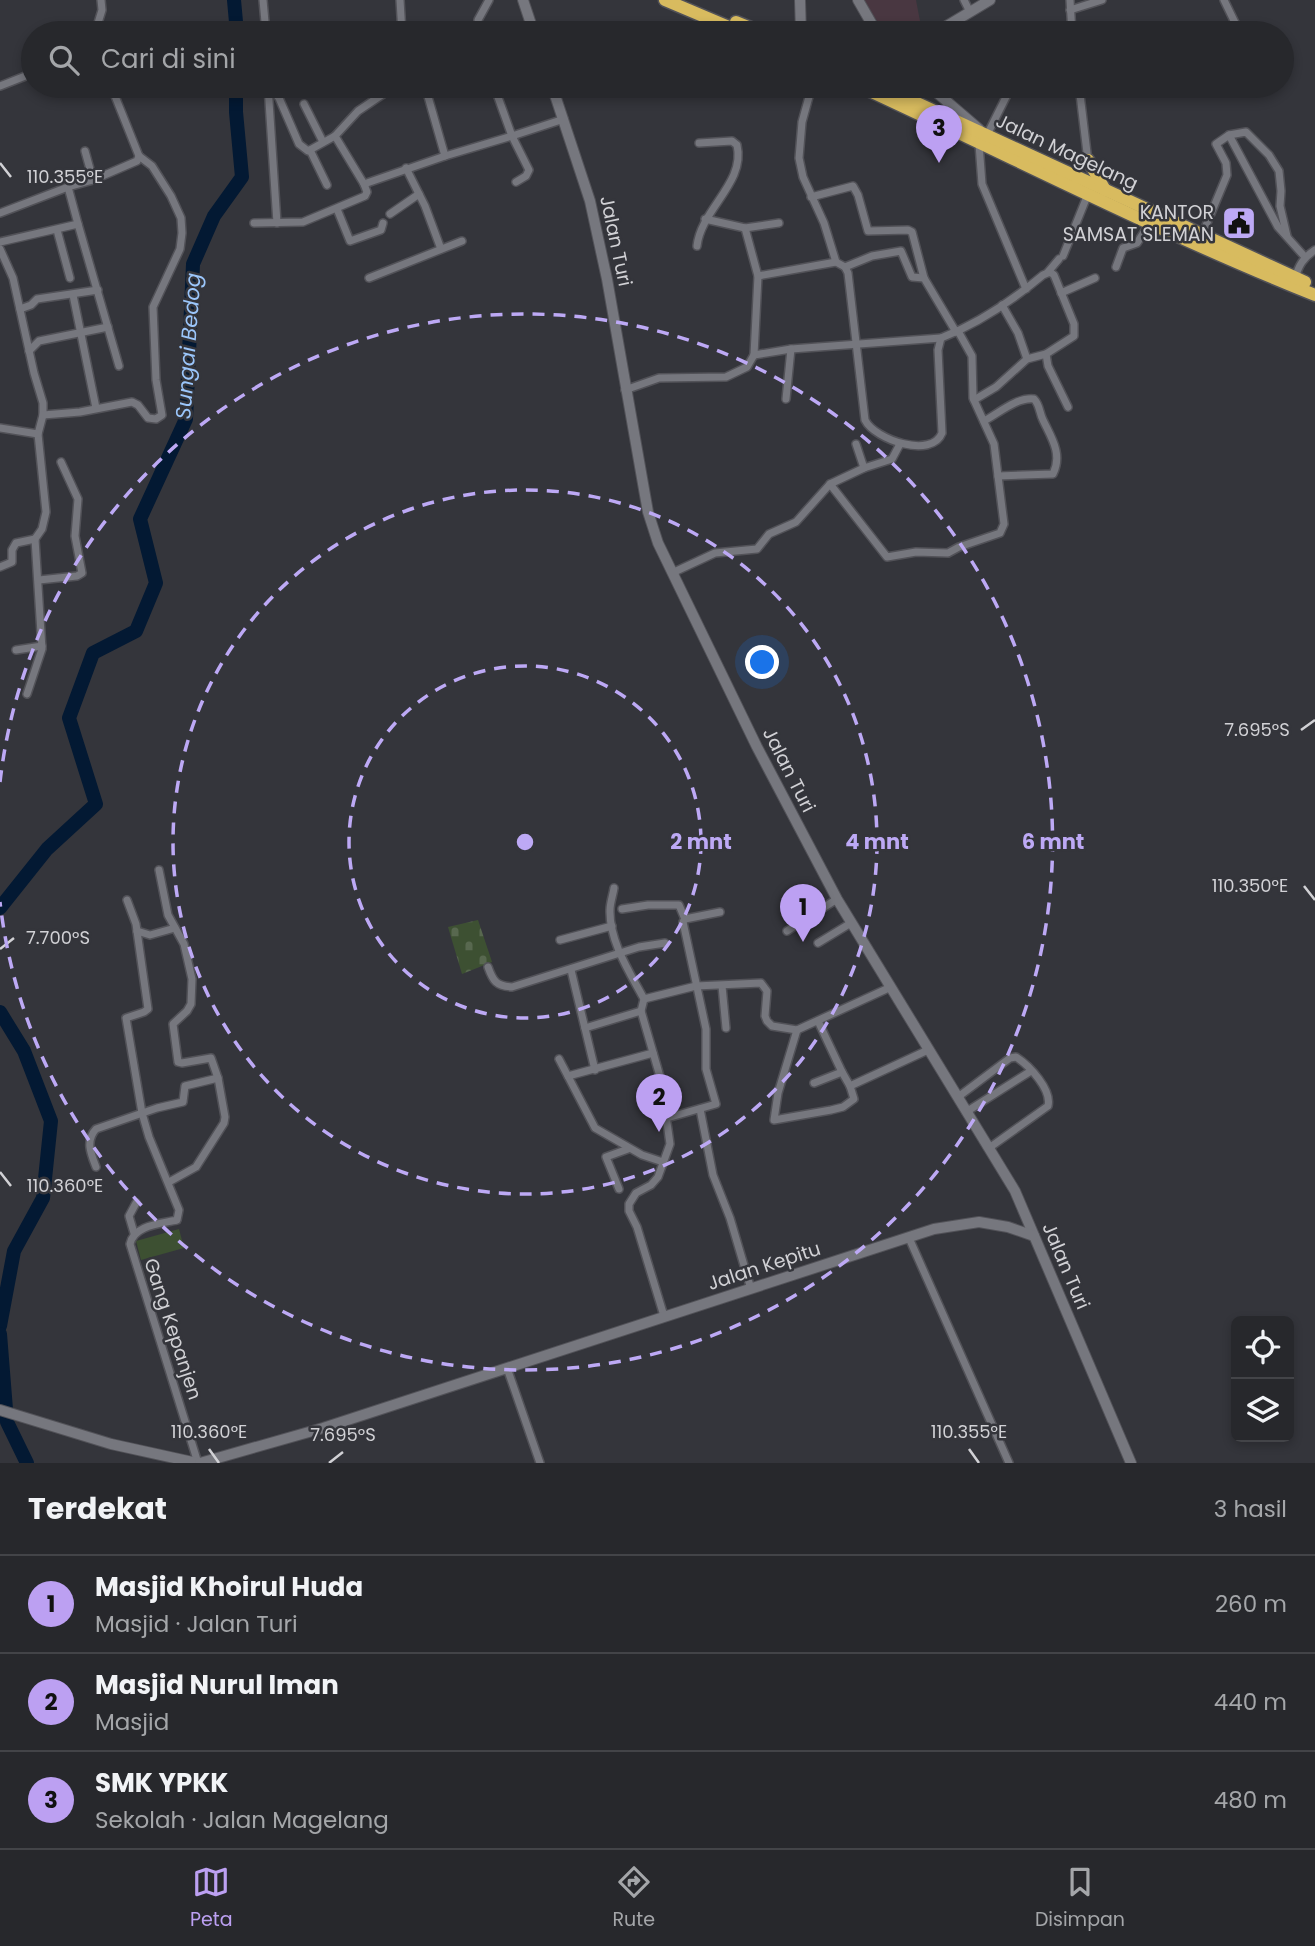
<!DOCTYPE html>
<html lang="id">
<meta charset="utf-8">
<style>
body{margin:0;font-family:Poppins,sans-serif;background:#333438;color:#f1f3f6}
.controls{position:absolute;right:21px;bottom:21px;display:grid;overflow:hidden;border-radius:10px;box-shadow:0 4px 10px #0003}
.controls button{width:63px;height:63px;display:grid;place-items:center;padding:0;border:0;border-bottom:2px solid #434448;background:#27282c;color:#f1f3f6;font:35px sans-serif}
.you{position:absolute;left:763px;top:663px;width:24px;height:24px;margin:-18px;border:5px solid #fff;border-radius:50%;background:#1a73e8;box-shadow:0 0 0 10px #1a73e833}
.badge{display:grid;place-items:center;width:46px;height:46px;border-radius:50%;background:#bca0f2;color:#111;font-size:23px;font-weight:700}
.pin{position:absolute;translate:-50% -58px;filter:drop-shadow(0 2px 4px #0008)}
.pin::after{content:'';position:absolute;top:37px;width:24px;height:21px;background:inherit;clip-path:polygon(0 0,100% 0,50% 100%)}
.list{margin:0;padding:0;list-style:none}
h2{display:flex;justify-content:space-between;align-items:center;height:91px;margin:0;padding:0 28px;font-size:30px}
h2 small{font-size:23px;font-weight:400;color:#a4a6a9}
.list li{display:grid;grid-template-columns:46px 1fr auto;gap:21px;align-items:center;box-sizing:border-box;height:98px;padding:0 28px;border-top:2px solid #434448}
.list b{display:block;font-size:26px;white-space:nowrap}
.list p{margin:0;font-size:23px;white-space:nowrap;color:#a4a6a9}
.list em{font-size:23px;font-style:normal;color:#a4a6a9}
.icon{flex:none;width:38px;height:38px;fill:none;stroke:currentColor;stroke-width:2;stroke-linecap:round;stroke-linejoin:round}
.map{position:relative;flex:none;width:1315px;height:1463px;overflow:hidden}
.search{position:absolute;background:#27282c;box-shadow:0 4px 10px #0003;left:21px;right:21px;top:21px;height:77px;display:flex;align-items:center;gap:18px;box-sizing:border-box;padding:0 24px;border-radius:38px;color:#a4a6a9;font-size:26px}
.sheet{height:385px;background:#27282c}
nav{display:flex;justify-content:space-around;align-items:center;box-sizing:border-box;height:98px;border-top:2px solid #434448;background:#27282c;font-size:19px;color:#a4a6a9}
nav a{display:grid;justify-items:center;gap:4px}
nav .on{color:#bca0f2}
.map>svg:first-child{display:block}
.commercial{fill:#493741}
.cemetery{fill:url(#cemetery-stones)}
.park{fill:#3d5032}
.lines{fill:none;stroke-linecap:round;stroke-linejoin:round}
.river{stroke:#031933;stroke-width:14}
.street-casing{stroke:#525258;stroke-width:10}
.secondary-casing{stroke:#525258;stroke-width:12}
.highway-casing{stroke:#525258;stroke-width:15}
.street{stroke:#76777e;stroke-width:7}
.secondary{stroke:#76777e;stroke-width:10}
.highway{stroke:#d8bb5f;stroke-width:12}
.ticks{fill:none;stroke:#d1d1d5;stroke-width:2.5}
.ring{fill:none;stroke:#bda9f5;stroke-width:3.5;stroke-dasharray:12 9}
.labels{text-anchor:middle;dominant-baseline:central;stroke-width:5;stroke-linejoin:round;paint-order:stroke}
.street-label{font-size:19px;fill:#d1d1d5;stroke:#34353b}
.poi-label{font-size:19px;fill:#d1d1d5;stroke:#34353b;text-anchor:end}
.water-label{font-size:21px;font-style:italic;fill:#9bc6fb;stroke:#34353b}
.ticks-label{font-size:18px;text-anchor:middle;fill:#d1d1d5;stroke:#34353b;stroke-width:5;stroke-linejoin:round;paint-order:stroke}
.centre{fill:#bda9f5;stroke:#34353b;stroke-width:3.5}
.ring-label{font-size:21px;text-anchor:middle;font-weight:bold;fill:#bda9f5;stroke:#34353b;stroke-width:5;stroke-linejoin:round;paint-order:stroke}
</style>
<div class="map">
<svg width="1315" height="1463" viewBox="0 0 1315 1463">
<defs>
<pattern id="cemetery-stones" width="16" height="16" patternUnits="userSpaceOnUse" patternTransform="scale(1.75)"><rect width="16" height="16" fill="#3d5032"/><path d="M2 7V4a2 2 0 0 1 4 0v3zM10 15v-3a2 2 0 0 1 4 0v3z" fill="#58684f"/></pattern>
</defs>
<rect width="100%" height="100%" fill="#34353b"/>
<polygon class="commercial" points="864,0 916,0 920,21 927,33 887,33 870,12"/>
<polygon class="cemetery" points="478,920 492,962 462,974 448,927"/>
<polygon class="park" points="179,1229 184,1248 141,1260 136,1241"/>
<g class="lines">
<g class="river">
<polyline points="234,0 237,33"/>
<polyline points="0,908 47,849 96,804 69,718 93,653 136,631 156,583 140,519 186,419 193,264 214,216 242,177 236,112 236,86"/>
<polyline points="0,1012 24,1051 51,1121 43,1198 14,1251 0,1326"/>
<polyline points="0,1334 7,1422 27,1463"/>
</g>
<g class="street-casing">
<g id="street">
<polyline points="263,0 266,33"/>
<polyline points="400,0 402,33"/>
<polyline points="964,0 970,12"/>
<polyline points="1070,0 1072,33"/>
<polyline points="1224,0 1240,33"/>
<polyline points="1070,10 1102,0"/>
<polyline points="95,33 102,10 101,0"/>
<polyline points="479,33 478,20 489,0"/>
<polyline points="0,86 33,73"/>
<polyline points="268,86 277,223"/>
<polyline points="269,86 279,98 299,144 308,151 335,136 358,111 395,86"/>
<polyline points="425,86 445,156 512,136 529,170 526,176 516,182"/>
<polyline points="494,86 512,136 564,119"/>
<path d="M812,86L802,122L799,158L803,177L824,223L836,262L845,267L848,273L865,420C875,440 932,459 942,433L938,350L941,338C977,324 1013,300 1043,275L1050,272L1054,275L1074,324V336L1046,354L1027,359L996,387L974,400"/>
<polyline points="1079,86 1088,161"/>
<polyline points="304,104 323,142"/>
<polyline points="987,135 1008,93 1008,86"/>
<polyline points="1229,135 1278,227 1305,257"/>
<polyline points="979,144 982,184 1026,289"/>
<polyline points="310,150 327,185"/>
<polyline points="85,151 93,180"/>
<polyline points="406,168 425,206 441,249"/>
<polyline points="364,184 445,156"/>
<polyline points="811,197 853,186 858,195 868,231 908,230 912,232 924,278"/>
<polyline points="337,209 350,241 381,230 383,223"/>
<polyline points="0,213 68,187"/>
<polyline points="390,214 419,194"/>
<polyline points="705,219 745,228 779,223"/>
<polyline points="254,223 303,222 365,196 367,192 364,184 335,136"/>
<polyline points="78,224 119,366"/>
<polyline points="745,228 758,276"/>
<polyline points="57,230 70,278"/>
<polyline points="1202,235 1227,175 1226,163 1216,144 1229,135 1246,132 1269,155 1279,171 1281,191 1280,206 1287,236"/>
<polyline points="0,242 78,224 68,187 93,180 137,161 139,156 111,86"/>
<path d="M697,246C701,209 746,183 737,145L732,141L699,143"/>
<polyline points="0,249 13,278 34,373 43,403 43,415 38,434 46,512 42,529 35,539 42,649 27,694"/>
<polyline points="1063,256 1088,194"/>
<polyline points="845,267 872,256 901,251 912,277 924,278 956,332"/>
<polyline points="1116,267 1123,248 1137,243 1150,223"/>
<polyline points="1048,272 1059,259"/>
<polyline points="369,278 462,241"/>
<path d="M1295,278C1299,265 1303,258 1315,250"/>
<polyline points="1061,293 1095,278"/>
<polyline points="73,295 96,408"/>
<polyline points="1002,305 1018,333 1027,359"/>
<polyline points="20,309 31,305 37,299 98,290"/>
<polyline points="29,351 39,341 108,327"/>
<polyline points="1046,354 1048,366 1068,407"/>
<polyline points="754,355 791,349 941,338"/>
<polyline points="625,390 659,378 726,377 747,367 754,355 758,276 836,262"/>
<polyline points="786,399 791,349"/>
<polyline points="43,415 80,412 132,402 138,405 148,418 156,419 162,415 156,380 153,307 180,249 182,233 181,218 171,196 152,166 139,156"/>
<path d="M984,421C999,413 1017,397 1034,399C1040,405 1039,412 1043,420C1051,437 1063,454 1053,474L998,476"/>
<polyline points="0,428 38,434"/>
<polyline points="856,444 864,468"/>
<polyline points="830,484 887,557 916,552 948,553 959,547 1000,533 1004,524 994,444 973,398 972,356 958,331"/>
<polyline points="0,567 12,562 12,550 16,543 35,539"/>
<polyline points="672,573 715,553 757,549 769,534 796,522 830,484 864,468 892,459 900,444"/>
<polyline points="39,580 77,576 82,573 75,536 78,499 61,462"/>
<polyline points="16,650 42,646"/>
<path d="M614,888C613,895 610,903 610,910C609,941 630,973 644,999L641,1011L661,1080L670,1144L658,1177L651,1185L636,1193L629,1204V1211L637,1227L664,1316"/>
<path d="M127,900L136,924L148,1009L144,1012L126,1018L142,1113L149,1137L179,1210L177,1220C160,1224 134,1225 130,1244L198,1463"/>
<polyline points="622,909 648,905 679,905 685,919"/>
<polyline points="137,931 150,935 175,928"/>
<polyline points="787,931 837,899"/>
<polyline points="560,940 612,926"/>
<polyline points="818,943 851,923"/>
<path d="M488,967C493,981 496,986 512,987L639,947L665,943"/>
<polyline points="571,970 595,1070"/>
<polyline points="722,986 726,1028"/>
<polyline points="644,999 696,986 761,983 767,991 765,1016 767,1021 772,1026 797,1030 891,987"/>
<polyline points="585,1028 641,1011"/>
<polyline points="797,1030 778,1093 774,1120 831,1110 843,1107 854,1099 850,1086"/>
<polyline points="559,1059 595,1128 642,1155 663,1162"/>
<polyline points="842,1072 850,1086 928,1050"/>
<polyline points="568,1076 653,1053"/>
<polyline points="814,1083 842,1072 818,1021"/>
<path d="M958,1097L1010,1058L1016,1057C1030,1066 1052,1090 1048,1106L989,1148"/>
<polyline points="700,1109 713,1175 730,1218 751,1289"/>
<polyline points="966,1112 1031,1071"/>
<polyline points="667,1118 716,1104 706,1069 706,1029 683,922 685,919 720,912"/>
<path d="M96,1167C91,1154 85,1141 96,1129L157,1108L183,1102L185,1086L218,1078L211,1058L182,1063L178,1062L173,1024L187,1011L191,1004L192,979L184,944L168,915L159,870"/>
<polyline points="169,1182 196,1167 224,1123 225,1117 218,1078"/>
<polyline points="619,1189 606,1157 628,1149"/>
<polyline points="134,1233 129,1216 136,1203"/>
<polyline points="909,1238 1009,1463"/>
<polyline points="507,1368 540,1463"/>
</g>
</g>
<g class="secondary-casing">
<g id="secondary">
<polyline points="523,0 534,33"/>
<polyline points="800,0 801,33"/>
<polyline points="858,0 877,33"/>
<polyline points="935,33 990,0"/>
<polyline points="552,86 590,201 607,279 648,512 658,543 757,747 837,899 1015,1191 1131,1463"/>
<polyline points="929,86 979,129"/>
<polyline points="0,1410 111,1444 197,1463"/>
<polyline points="200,1463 323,1428 934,1229 979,1222 1008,1227 1034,1236"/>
</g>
</g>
<g class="highway-casing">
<g id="highway">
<polyline points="665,0 743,33"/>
<polyline points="736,22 763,33"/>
<path d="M859,86C1011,156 1160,233 1315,295"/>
<polyline points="880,86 1305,282"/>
<polyline points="1088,160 1105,190"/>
</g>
</g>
<use href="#street" class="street"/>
<use href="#secondary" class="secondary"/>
<use href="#highway" class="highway"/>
</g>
<path class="ticks" d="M0,163L11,177M1301,730L1315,720M1304,886L1315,900M0,949L14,938M0,1172L11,1186M209,1449L219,1463M969,1449L979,1463M329,1463L343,1452"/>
<g class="ring">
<circle cx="525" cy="842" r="176"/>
<circle cx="525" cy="842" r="352"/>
<path d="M0 782A528 528 0 1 1 0 902"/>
</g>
<defs>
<g id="civic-square" transform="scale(1.75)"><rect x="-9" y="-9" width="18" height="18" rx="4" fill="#bda9f5" stroke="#34353b"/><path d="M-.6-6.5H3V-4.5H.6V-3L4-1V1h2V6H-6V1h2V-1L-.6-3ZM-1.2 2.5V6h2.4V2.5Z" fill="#111"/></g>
</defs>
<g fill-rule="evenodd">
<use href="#civic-square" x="1239" y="223"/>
</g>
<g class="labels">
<g class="street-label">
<text transform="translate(1067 152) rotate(25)">Jalan Magelang</text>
<text transform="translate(616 241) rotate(78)">Jalan Turi</text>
<text transform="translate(789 770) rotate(63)">Jalan Turi</text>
<text transform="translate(764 1266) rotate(-18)">Jalan Kepitu</text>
<text transform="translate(1066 1266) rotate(67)">Jalan Turi</text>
<text transform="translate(173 1329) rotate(72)">Gang Kepanjen</text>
</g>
<g class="poi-label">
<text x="1214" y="212">KANTOR<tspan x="1214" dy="22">SAMSAT SLEMAN</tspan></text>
</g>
<g class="water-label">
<text transform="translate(188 346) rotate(-86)">Sungai Bedog</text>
</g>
</g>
<g class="ticks-label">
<text x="65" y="183">110.355°E</text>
<text x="1257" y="736">7.695°S</text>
<text x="1250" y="892">110.350°E</text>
<text x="58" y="944">7.700°S</text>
<text x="65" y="1192">110.360°E</text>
<text x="209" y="1438">110.360°E</text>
<text x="969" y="1438">110.355°E</text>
<text x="343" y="1441">7.695°S</text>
</g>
<circle cx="525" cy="842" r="10" class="centre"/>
<g class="ring-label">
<text x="701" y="849">2 mnt</text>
<text x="877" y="849">4 mnt</text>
<text x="1053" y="849">6 mnt</text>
</g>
</svg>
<div class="controls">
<button><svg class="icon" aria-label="locate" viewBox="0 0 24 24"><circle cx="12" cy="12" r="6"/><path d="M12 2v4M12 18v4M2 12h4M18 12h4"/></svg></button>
<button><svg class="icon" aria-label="layers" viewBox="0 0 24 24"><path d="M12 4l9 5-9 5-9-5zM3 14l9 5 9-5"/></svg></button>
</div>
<div class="you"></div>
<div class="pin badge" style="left:803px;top:942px">1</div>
<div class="pin badge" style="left:659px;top:1132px">2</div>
<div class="pin badge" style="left:939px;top:163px">3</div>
<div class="search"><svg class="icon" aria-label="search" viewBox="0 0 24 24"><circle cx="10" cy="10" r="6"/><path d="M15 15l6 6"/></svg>Cari di sini</div>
</div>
<section class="sheet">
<h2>Terdekat<small>3 hasil</small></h2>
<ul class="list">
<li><span class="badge">1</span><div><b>Masjid Khoirul Huda</b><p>Masjid · Jalan Turi</p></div><em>260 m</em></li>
<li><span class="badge">2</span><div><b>Masjid Nurul Iman</b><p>Masjid</p></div><em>440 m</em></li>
<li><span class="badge">3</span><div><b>SMK YPKK</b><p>Sekolah · Jalan Magelang</p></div><em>480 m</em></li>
</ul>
</section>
<nav>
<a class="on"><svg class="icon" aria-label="map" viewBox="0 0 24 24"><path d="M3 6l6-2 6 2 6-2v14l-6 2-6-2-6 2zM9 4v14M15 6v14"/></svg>Peta</a>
<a><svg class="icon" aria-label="directions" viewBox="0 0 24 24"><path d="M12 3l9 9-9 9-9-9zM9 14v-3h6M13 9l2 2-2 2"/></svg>Rute</a>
<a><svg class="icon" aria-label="saved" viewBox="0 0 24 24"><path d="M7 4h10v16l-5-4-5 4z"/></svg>Disimpan</a>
</nav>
